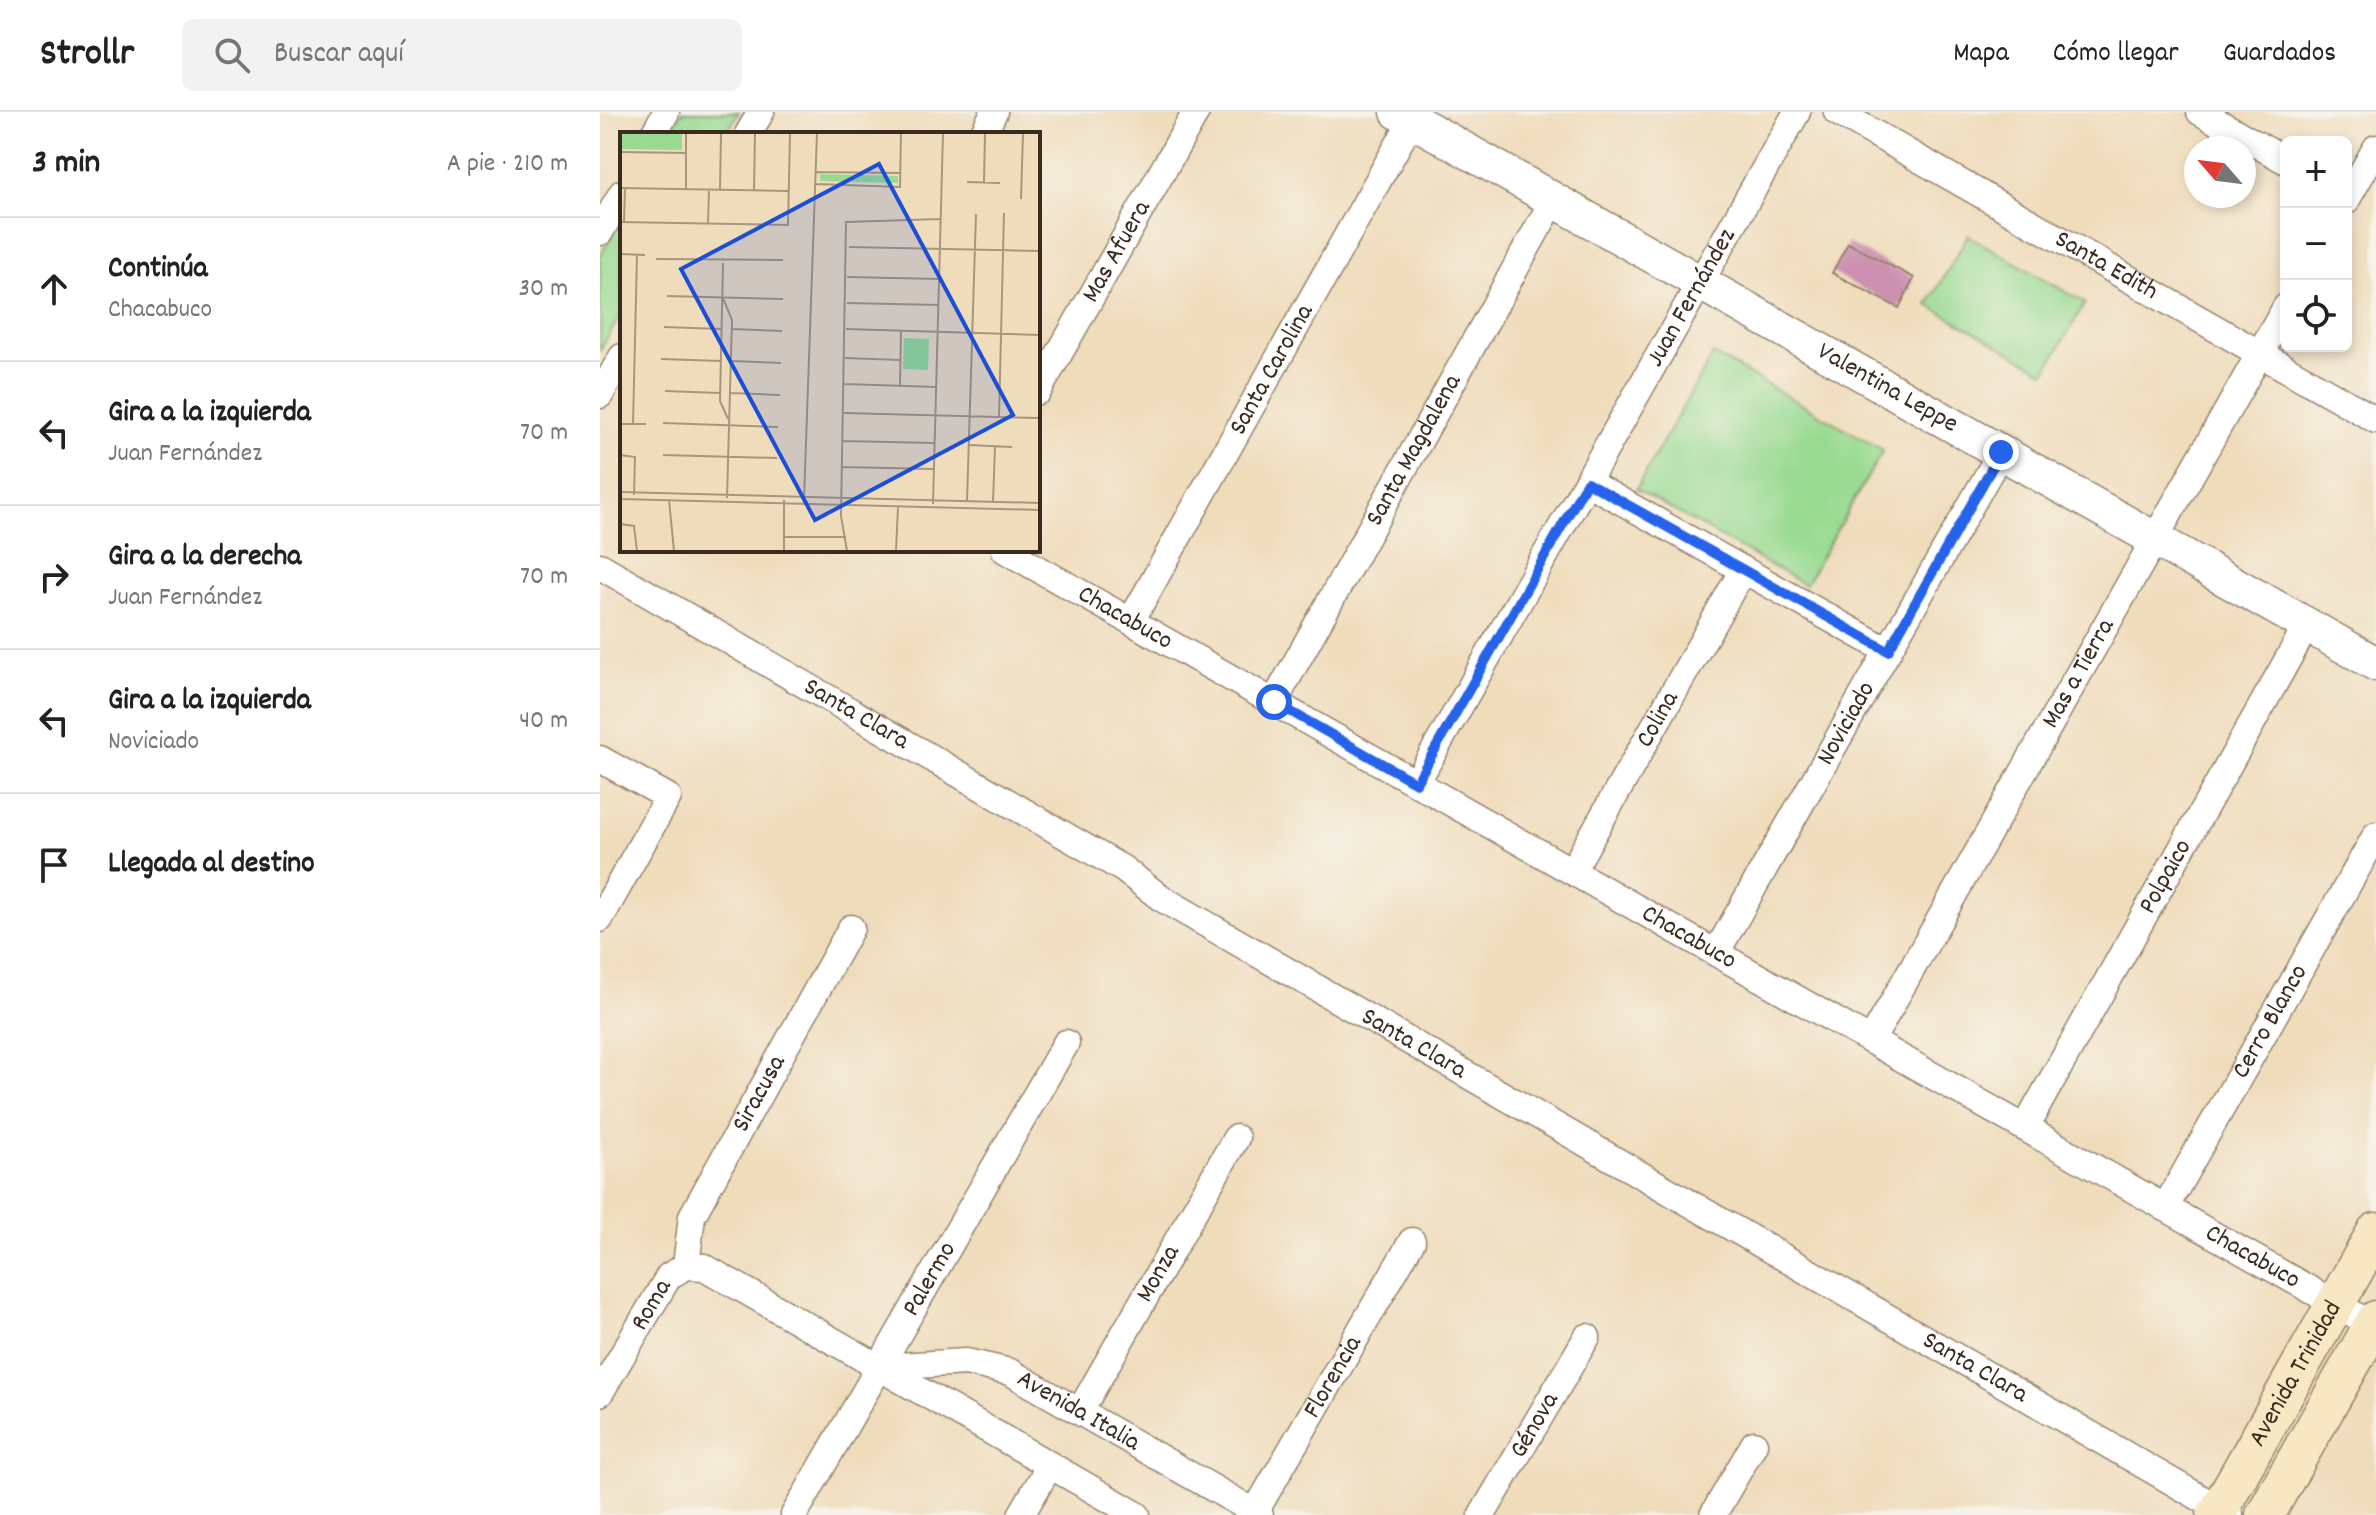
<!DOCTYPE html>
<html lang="es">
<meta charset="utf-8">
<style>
body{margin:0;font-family:Dekko,sans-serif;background:#f2f2f2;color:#222}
.controls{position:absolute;right:24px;top:24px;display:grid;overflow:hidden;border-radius:12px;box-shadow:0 4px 12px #0003}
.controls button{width:72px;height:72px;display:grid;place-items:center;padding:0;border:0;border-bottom:2px solid #e0e0e0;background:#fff;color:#222;font:40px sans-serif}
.compass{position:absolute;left:1584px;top:24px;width:72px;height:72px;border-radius:50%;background:#fff;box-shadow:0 4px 12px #0003;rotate:298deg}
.stop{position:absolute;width:24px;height:24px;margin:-18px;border:6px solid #2563eb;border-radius:50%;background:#fff}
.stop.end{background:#2563eb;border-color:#fff;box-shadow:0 2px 8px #0008}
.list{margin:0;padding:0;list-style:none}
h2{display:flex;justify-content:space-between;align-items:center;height:104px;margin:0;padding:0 32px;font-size:34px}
h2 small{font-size:26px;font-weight:400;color:#767676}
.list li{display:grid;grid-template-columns:52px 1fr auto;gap:24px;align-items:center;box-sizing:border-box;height:144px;padding:0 32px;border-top:2px solid #e0e0e0}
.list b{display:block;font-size:30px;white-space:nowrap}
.list p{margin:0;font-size:26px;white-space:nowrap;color:#767676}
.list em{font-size:26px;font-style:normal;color:#767676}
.icon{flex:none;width:44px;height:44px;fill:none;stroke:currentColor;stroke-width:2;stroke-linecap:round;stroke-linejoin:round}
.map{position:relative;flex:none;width:1776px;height:1403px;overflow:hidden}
header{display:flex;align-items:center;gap:48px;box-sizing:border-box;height:112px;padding:0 40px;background:#fff;border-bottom:2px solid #e0e0e0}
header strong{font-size:38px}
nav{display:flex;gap:44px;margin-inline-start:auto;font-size:28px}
.search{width:560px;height:72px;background:#f2f2f2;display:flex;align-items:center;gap:20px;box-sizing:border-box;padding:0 28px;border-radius:12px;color:#767676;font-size:30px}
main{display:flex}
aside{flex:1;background:#fff}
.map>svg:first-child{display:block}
.green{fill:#98da91;stroke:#6a8258;stroke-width:2}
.building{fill:#cc90b1}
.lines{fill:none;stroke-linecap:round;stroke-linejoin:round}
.minor-casing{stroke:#95836c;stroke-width:29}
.tertiary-casing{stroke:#95836c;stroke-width:37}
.secondary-casing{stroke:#95836c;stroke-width:41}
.minor{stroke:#fff;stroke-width:26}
.tertiary{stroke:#fff;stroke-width:34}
.secondary{stroke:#f7e8c3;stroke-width:38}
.route{stroke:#2563eb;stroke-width:10}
.labels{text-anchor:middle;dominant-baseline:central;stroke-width:7;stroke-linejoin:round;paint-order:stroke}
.street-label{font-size:26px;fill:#3b2a1e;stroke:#f7f3e8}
.inset-road{fill:none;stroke:#a7957c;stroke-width:2}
.view{fill:#1d4ed8;fill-opacity:0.15;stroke:#1d4ed8;stroke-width:4}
.inset-edge{fill:none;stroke:#3b2a1e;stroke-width:4}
</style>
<header>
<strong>Strollr</strong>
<div class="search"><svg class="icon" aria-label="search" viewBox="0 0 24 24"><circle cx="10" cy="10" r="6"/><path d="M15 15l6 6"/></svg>Buscar aquí</div>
<nav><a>Mapa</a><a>Cómo llegar</a><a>Guardados</a></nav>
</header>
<main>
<aside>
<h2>3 min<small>A pie · 210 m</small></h2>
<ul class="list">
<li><svg class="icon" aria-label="ahead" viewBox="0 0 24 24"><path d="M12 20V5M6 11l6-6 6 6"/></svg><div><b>Continúa</b><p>Chacabuco</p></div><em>30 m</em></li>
<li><svg class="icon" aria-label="left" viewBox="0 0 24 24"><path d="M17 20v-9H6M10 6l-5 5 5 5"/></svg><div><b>Gira a la izquierda</b><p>Juan Fernández</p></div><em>70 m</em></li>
<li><svg class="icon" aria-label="right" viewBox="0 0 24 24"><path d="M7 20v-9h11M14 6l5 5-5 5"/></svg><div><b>Gira a la derecha</b><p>Juan Fernández</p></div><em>70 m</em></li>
<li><svg class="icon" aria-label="left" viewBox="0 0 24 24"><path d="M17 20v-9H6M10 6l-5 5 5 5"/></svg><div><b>Gira a la izquierda</b><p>Noviciado</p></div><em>40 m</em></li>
<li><svg class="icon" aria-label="arrive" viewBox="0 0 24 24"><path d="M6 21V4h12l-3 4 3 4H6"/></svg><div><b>Llegada al destino</b></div></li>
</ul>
</aside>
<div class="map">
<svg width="1776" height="1403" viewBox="0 0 1776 1403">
<rect width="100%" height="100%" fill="#f7f3e8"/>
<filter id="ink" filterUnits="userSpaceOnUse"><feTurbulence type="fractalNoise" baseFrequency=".0125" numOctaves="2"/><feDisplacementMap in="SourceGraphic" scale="16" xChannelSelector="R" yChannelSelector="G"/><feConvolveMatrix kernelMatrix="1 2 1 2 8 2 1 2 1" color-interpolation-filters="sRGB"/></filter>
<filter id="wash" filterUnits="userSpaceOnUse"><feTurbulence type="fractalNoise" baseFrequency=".006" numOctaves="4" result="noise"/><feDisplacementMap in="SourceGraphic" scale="32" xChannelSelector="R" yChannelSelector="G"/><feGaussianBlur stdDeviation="1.8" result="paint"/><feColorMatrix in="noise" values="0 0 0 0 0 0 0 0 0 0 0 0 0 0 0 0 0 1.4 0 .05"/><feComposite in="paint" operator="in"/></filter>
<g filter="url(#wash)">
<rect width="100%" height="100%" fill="#efdcbb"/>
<g class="green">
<polygon points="81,0 139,0 126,22 69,22"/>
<polygon points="22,105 22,201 0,238 0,144"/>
<polygon points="1368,123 1485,191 1445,260 1328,193"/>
<polygon points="1113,242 1283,338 1205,473 1036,377"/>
</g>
<g id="blocks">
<polygon class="building" points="1248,131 1314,166 1299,196 1232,161"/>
</g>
</g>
<g filter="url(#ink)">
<use href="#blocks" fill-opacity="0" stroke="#95836c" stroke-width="2"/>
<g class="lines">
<g class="minor-casing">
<g id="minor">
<path id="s1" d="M1237,0L1776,308"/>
<polyline points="1600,0 1686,49"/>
<polyline points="54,22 66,0"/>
<polyline points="148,22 161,0"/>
<polyline points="383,22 394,0"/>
<polyline points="1746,89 1776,36"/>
<polyline points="0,120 22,81"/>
<path id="s2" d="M438,279L596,0"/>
<polyline points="0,283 22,245"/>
<polyline points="987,370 1288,539"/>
<path id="s3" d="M405,438L1776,1215"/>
<path id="s4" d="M0,454L523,757L561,786L1630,1403"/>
<path id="s5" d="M531,509L812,8"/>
<path id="s6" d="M674,590L954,87"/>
<polyline points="0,647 68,685 0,807"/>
<path id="s7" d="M816,671L1197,0"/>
<path id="s8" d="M972,759L1143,458"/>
<path id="s9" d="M1116,841L1401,340"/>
<path id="s10" d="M1271,929L1686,195"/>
<path id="s11" d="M1425,1016L1707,513"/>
<path id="s12" d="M1565,1096L1776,723"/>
<path id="s13" d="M86,1154L92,1104L251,816"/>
<path id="s14" d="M280,1255L366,1250L410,1260L660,1403"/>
<path id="s15" d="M0,1281L69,1164L86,1154L104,1155L537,1403"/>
<path id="s16" d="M480,1299L636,1026"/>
<path id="s17" d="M655,1400L812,1129"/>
<path id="s18" d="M194,1403L466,931"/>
<polyline points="421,1403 450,1353"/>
<path id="s19" d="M882,1403L987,1225"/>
<polyline points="1113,1403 1154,1332"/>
</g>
</g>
<g class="tertiary-casing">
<g id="tertiary">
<path id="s20" d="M798,0L1776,552"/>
</g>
</g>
<g class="secondary-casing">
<g id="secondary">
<path id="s21" d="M1616,1403L1776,1120"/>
<polyline points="1665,1403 1776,1208"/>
</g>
</g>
<use href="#minor" class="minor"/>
<use href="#tertiary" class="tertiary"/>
<use href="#secondary" class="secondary"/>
</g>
</g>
<g class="lines" filter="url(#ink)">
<polyline class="route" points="674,590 816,671 987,370 1288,539 1401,340"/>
</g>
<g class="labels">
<g class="street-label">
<text stroke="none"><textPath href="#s2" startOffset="160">Mas Afuera</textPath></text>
<text stroke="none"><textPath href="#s1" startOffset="310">Santa Edith</textPath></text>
<text stroke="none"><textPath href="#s7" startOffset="558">Juan Fernández</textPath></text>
<text stroke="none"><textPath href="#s5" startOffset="288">Santa Carolina</textPath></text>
<text stroke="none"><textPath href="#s20" startOffset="562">Valentina Leppe</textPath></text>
<text stroke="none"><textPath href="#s6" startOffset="288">Santa Magdalena</textPath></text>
<text stroke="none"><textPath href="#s3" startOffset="138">Chacabuco</textPath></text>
<text stroke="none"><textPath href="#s10" startOffset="422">Mas a Tierra</textPath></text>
<text stroke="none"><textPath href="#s4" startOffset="296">Santa Clara</textPath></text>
<text stroke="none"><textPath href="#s8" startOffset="174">Colina</textPath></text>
<text stroke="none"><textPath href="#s9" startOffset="264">Noviciado</textPath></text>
<text stroke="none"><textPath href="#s11" startOffset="288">Polpaico</textPath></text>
<text stroke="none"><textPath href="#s3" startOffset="786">Chacabuco</textPath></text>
<text stroke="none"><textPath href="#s12" startOffset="214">Cerro Blanco</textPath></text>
<text stroke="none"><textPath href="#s4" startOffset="944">Santa Clara</textPath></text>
<text stroke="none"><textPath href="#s13" startOffset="190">Siracusa</textPath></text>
<text stroke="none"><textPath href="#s3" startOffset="1434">Chacabuco</textPath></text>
<text stroke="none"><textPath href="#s16" startOffset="158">Monza</textPath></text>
<text stroke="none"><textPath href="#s18" startOffset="272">Palermo</textPath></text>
<text stroke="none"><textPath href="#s15" startOffset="102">Roma</textPath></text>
<text stroke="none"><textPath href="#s4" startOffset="1592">Santa Clara</textPath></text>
<text stroke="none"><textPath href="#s21" startOffset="162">Avenida Trinidad</textPath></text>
<text stroke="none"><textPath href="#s17" startOffset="156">Florencia</textPath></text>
<text stroke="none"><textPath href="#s14" startOffset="210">Avenida Italia</textPath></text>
<text stroke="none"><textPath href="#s19" startOffset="104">Génova</textPath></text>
</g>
</g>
<g transform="translate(20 20)">
<rect width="420" height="420" fill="#efdcbb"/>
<path d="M0,1H62V18L0,17ZM200,42L278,44V51L200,49ZM284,206L309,207L308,238L283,237Z" fill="#98da91"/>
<path class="inset-road" d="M0,20L66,21M196,40L281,41M347,50L380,51M364,50L365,1M196,52L280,55L281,1M0,56L168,59M66,57V1M100,58L101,1M134,59L135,1M401,67L403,1M0,90L168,93L170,1M4,90L5,56M88,91L89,58M229,115L420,119M0,122L25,123M36,127L163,128M103,131L100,269L108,287M227,145L319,147M47,164L163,167M103,166L112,188L107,366M227,171L319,173M44,195L102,197M112,197L162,199M226,197L420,203M225,226L280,228M41,227L101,229M111,229L161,231M224,252L316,255M280,254L281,199M45,259L100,261M110,261L160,263M224,281L420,286M379,285L384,81M43,291L158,295M0,292H26M13,292L17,123M223,309L315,311M349,313L392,315M0,323L15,325L14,363M43,323L157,326M222,335L314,337M0,360L420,371M1,365V391M0,367L420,378M184,367L197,1M49,368L54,419M347,369L356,82M373,370L375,314M313,372L323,1M0,392L14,394L17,419M164,405H226M164,419V368M227,419L221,384L226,90L321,87M276,419L278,375"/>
<path class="view" d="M259,32L393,283L195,388L61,137Z"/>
<rect width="420" height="420" class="inset-edge"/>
</g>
</svg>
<div class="controls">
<button>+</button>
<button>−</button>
<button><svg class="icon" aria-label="locate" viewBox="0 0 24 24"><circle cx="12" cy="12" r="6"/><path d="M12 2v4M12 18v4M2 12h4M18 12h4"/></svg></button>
</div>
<svg class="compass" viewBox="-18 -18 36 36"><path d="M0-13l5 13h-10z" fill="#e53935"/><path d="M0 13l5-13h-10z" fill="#767676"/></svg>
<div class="stop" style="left:674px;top:590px"></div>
<div class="stop end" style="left:1401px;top:340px"></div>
</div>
</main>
